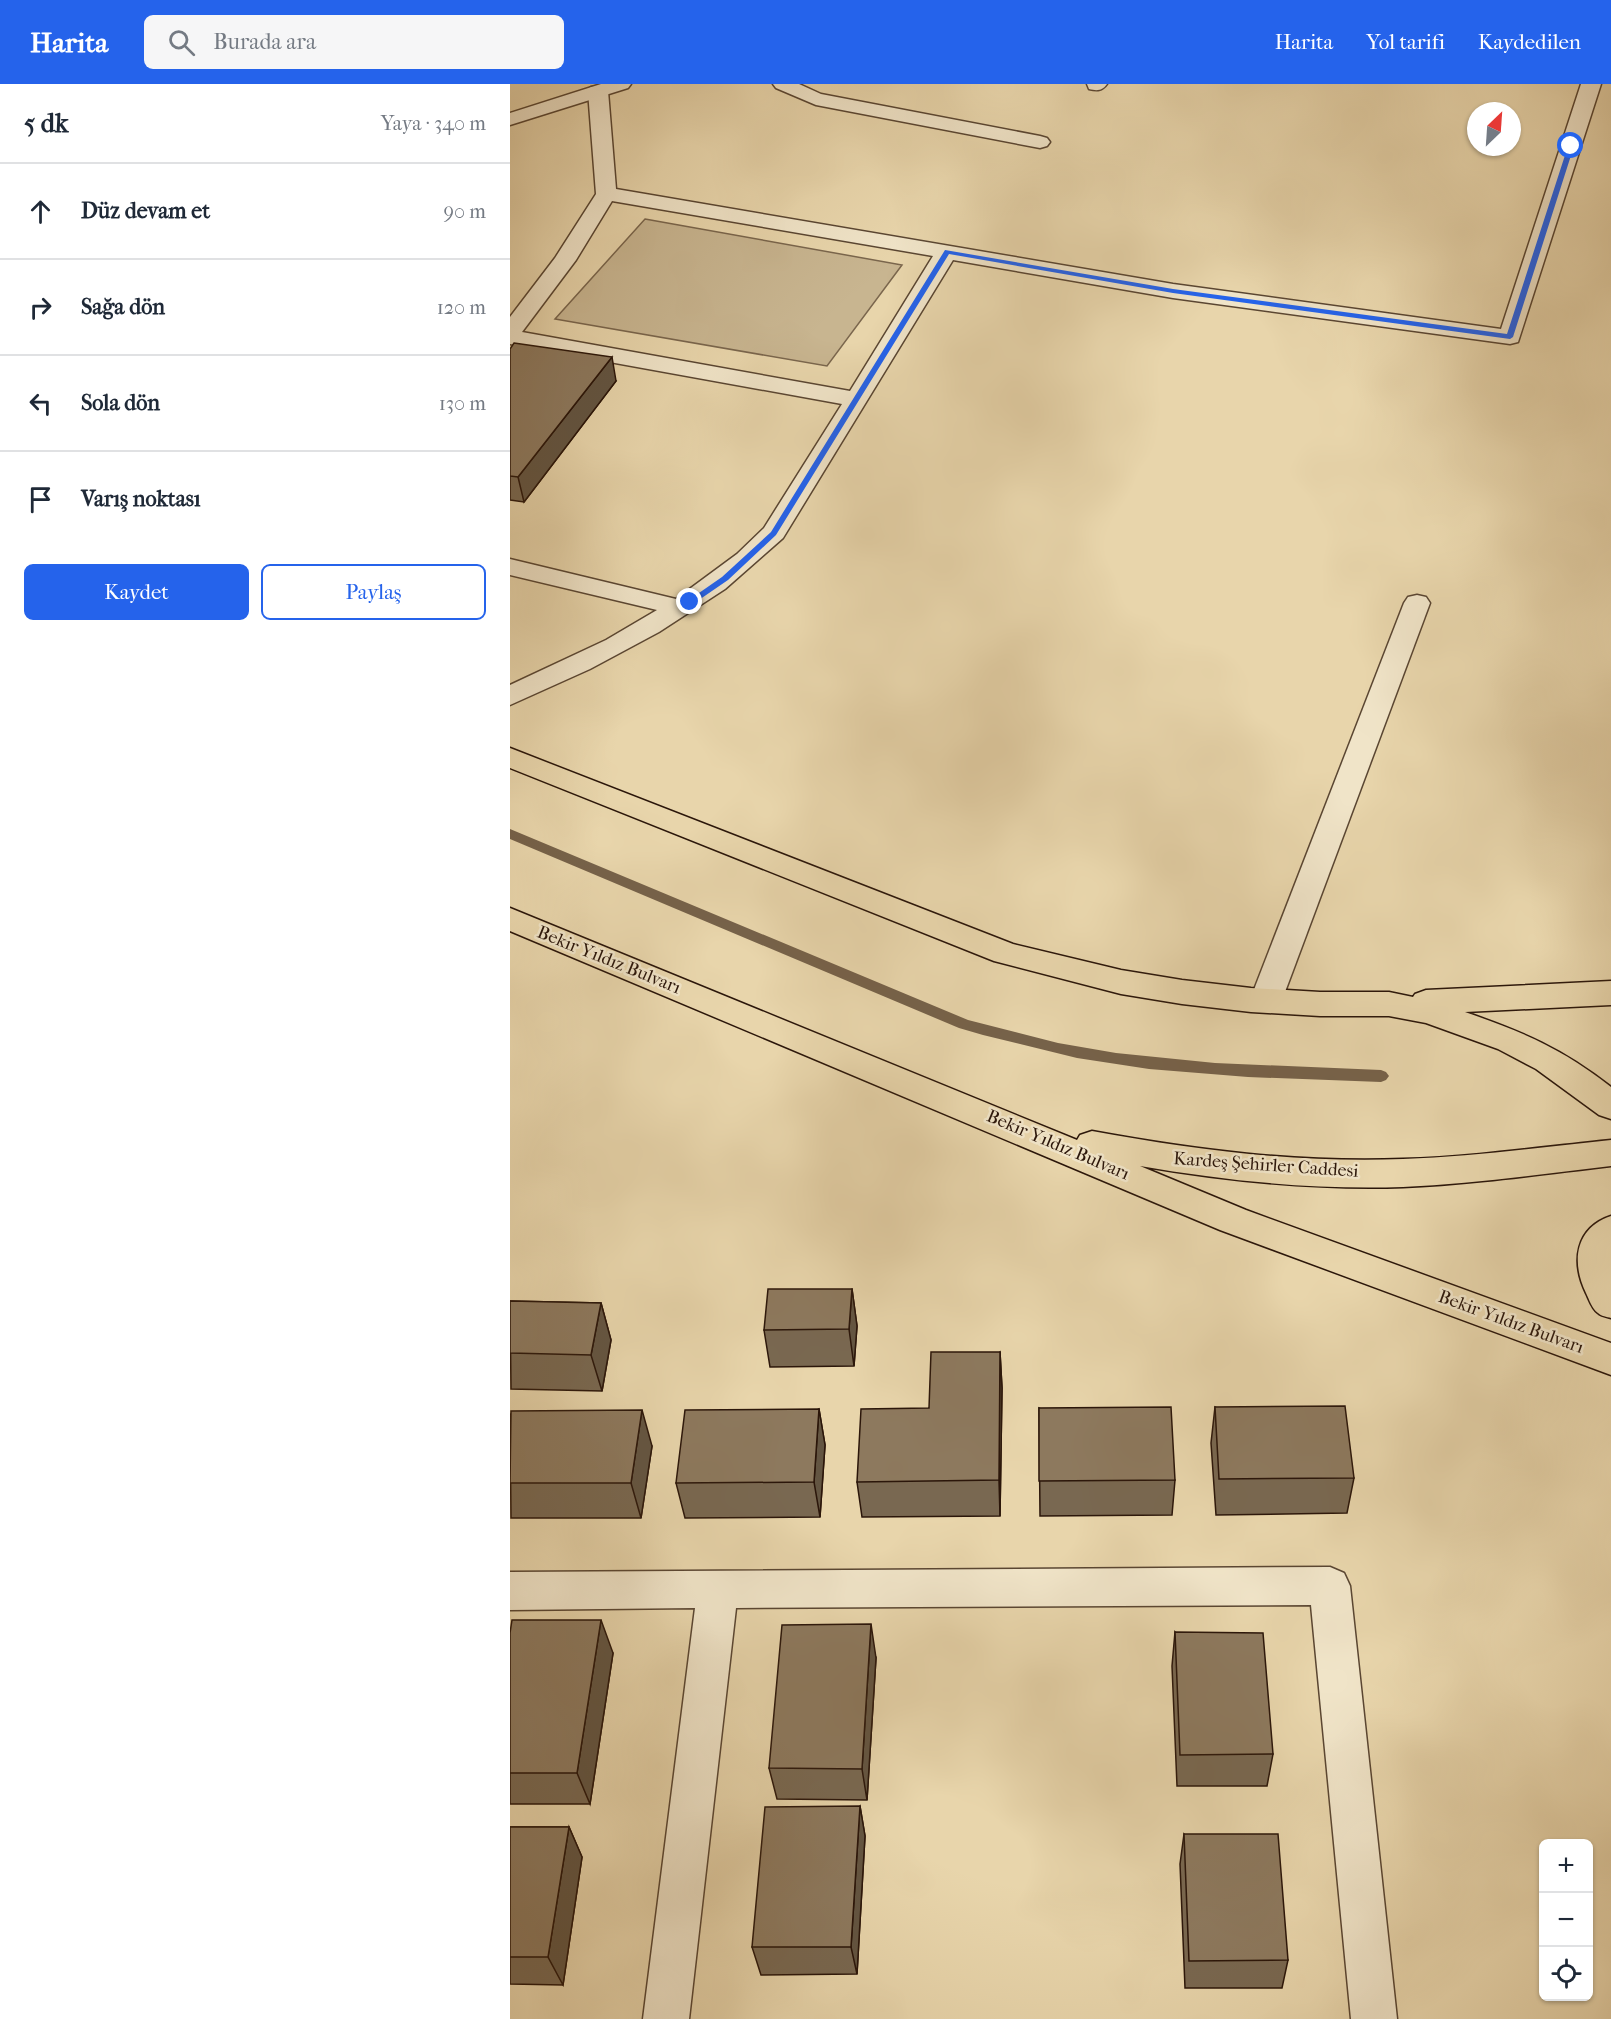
<!DOCTYPE html>
<html lang="tr">
<meta charset="utf-8">
<style>
body{margin:0;font-family:"IM FELL French Canon",serif;background:#f6f6f7;color:#1f2937}
.controls{position:absolute;right:18px;bottom:18px;display:grid;overflow:hidden;border-radius:9px;box-shadow:0 2px 4px #0004}
.controls button{width:54px;height:54px;display:grid;place-items:center;padding:0;border:0;border-bottom:2px solid #e0e1e3;background:#fff;color:#1f2937;font:30px sans-serif}
.compass{position:absolute;left:957px;top:18px;width:54px;height:54px;border-radius:50%;background:#fff;box-shadow:0 2px 4px #0004;rotate:25deg}
.stop{position:absolute;width:18px;height:18px;margin:-14px;border:4px solid #2563eb;border-radius:50%;background:#fff}
.stop.end{background:#2563eb;border-color:#fff;box-shadow:0 2px 6px #0008}
.list{margin:0;padding:0;list-style:none}
h2{display:flex;justify-content:space-between;align-items:center;height:78px;margin:0;padding:0 24px;font-size:26px}
h2 small{font-size:20px;font-weight:400;color:#747a83}
.list li{display:grid;grid-template-columns:39px 1fr auto;gap:18px;align-items:center;box-sizing:border-box;height:96px;padding:0 24px;border-top:2px solid #e0e1e3}
.list b{display:block;font-size:22px;white-space:nowrap}
.list em{font-size:20px;font-style:normal;color:#747a83}
.actions{display:flex;gap:12px;padding:18px 24px}
.actions a{flex:1;padding:14px 0;border:2px solid #2563eb;border-radius:9px;text-align:center;font-size:21px;color:#2563eb}
.actions .main{background:#2563eb;color:#fff}
.icon{flex:none;width:33px;height:33px;fill:none;stroke:currentColor;stroke-width:2;stroke-linecap:round;stroke-linejoin:round}
.map{position:relative;flex:none;width:1101px;height:1935px;overflow:hidden}
header{display:flex;align-items:center;gap:36px;box-sizing:border-box;height:84px;padding:0 30px;background:#2563eb;color:#fff}
header strong{font-size:28px}
nav{display:flex;gap:33px;margin-inline-start:auto;font-size:21px}
.search{width:420px;height:54px;background:#f6f6f7;display:flex;align-items:center;gap:15px;box-sizing:border-box;padding:0 21px;border-radius:9px;color:#747a83;font-size:22px}
main{display:flex}
aside{flex:1;background:#fff}
.map>svg:first-child{display:block}
.green{fill:#c8b590;stroke:#7a664d;stroke-width:1.5}
.lines{fill:none;stroke-linecap:round;stroke-linejoin:round}
.stream{fill:#76624a;fill-rule:evenodd}
.minor-casing{stroke:#5a4632;stroke-width:3}
.tertiary-casing{stroke:#5a4632;stroke-width:3}
.primary-casing{stroke:#2b160a;stroke-width:3}
.minor{fill:#f0e4c8;fill-rule:evenodd}
.tertiary{fill:#f0e4c8;fill-rule:evenodd}
.primary{fill:#e8d5ab;fill-rule:evenodd}
.wall{fill:#796851;stroke:#2b160a;stroke-width:1.5}
.shaded-wall{fill:#635542;stroke:#2b160a;stroke-width:1.5}
.building{fill:#8d795e;stroke:#2b160a;stroke-width:1.5}
.route{fill:#2563eb}
.labels{text-anchor:middle;dominant-baseline:central;stroke-width:5;stroke-linejoin:round;paint-order:stroke}
.street-label{font-size:18px;fill:#2b160a;stroke:#f0e4c8}
</style>
<header>
<strong>Harita</strong>
<div class="search"><svg class="icon" aria-label="search" viewBox="0 0 24 24"><circle cx="10" cy="10" r="6"/><path d="M15 15l6 6"/></svg>Burada ara</div>
<nav><a>Harita</a><a>Yol tarifi</a><a>Kaydedilen</a></nav>
</header>
<main>
<aside>
<h2>5 dk<small>Yaya · 340 m</small></h2>
<ul class="list">
<li><svg class="icon" aria-label="ahead" viewBox="0 0 24 24"><path d="M12 20V5M6 11l6-6 6 6"/></svg><div><b>Düz devam et</b></div><em>90 m</em></li>
<li><svg class="icon" aria-label="right" viewBox="0 0 24 24"><path d="M7 20v-9h11M14 6l5 5-5 5"/></svg><div><b>Sağa dön</b></div><em>120 m</em></li>
<li><svg class="icon" aria-label="left" viewBox="0 0 24 24"><path d="M17 20v-9H6M10 6l-5 5 5 5"/></svg><div><b>Sola dön</b></div><em>130 m</em></li>
<li><svg class="icon" aria-label="arrive" viewBox="0 0 24 24"><path d="M6 21V4h12l-3 4 3 4H6"/></svg><div><b>Varış noktası</b></div></li>
</ul>
<div class="actions"><a class="main">Kaydet</a><a>Paylaş</a></div>
</aside>
<div class="map">
<svg width="1101" height="1935" viewBox="0 0 1101 1935">
<rect width="100%" height="100%" fill="#e8d5ab"/>
<filter id="stains"><feTurbulence type="fractalNoise" baseFrequency=".00333" numOctaves="4"/><feColorMatrix values="0 0 0 0 .2 0 0 0 0 .09 0 0 0 0 .02 0 0 0 .5 -.17"/></filter>
<radialGradient id="worn" r=".72"><stop offset=".6" stop-color="#630" stop-opacity="0"/><stop offset="1" stop-color="#630" stop-opacity=".3"/></radialGradient>
<polygon class="green" points="135,135 392,181 317,282 45,235"/>
<g class="lines">
<polygon class="stream" points="0,745 458,936 548,959 606,969 705,979 871,986 876,988 879,992 876,996 871,998 738,993 639,985 567,974 473,951 449,944 0,755"/>
<g class="minor-casing">
<g id="minor">
<polygon points="263,0 289,0 311,10 530,52 537,54 540,58 537,62 530,64 306,21 266,4"/>
<path d="M577,0H597C592,7 587,7 579,5Z"/>
<path d="M1071,0H1091L1008,258L1000,260L663,214L443,176L273,454L215,505L149,548L80,585L0,621V601L96,556L147,526L0,491V475L166,515L227,470L254,444L332,320L0,260V233L45,174L86,110L78,7L81,3H95L98,7L106,105L663,200L991,245ZM102,117L423,172L340,307L12,248L66,176Z"/>
<polygon points="907,511 916,513 920,519 772,916 767,924 756,928 745,924 740,916 894,519 898,513"/>
<polygon points="820,1483 834,1489 840,1502 887,1935 841,1935 801,1521 226,1524 179,1935 133,1935 185,1524 0,1526 0,1488"/>
</g>
</g>
<g class="tertiary-casing">
<polygon id="tertiary" points="91,0 121,0 118,4 0,41 0,29"/>
</g>
<g class="primary-casing">
<g id="primary">
<path d="M0,664L503,860L611,886L672,896L741,904L810,908H879L903,913L905,910L916,906L1101,897V921L955,928C1013,948 1053,965 1101,1003V1035L1089,1031L1026,985L988,965L916,939L879,932H810L741,928L672,920L611,910L484,877L0,684Z"/>
<path d="M0,824L567,1056L570,1051L582,1047C685,1066 788,1079 893,1075C963,1073 1032,1063 1101,1056V1082C1032,1090 962,1100 893,1103C804,1106 717,1097 630,1082L736,1126L1101,1259V1291L710,1146L0,847Z"/>
<path d="M1101,1132V1234C1097,1233 1091,1232 1088,1229C1082,1225 1079,1215 1076,1209C1061,1178 1065,1144 1101,1132Z"/>
</g>
</g>
<use href="#minor" class="minor"/>
<use href="#tertiary" class="tertiary"/>
<use href="#primary" class="primary"/>
</g>
<g class="wall">
<polygon points="0,265 106,297 14,418 0,416"/>
<polygon points="342,1205 347,1242 344,1282 260,1283 254,1246"/>
<polygon points="0,1217 91,1219 101,1256 92,1307 1,1305"/>
<polygon points="490,1268 492,1304 490,1432 352,1433 347,1398 419,1324"/>
<polygon points="705,1323 844,1394 837,1429 706,1431 701,1359"/>
<polygon points="529,1324 665,1396 662,1431 530,1432"/>
<polygon points="309,1325 315,1361 310,1433 175,1434 166,1399"/>
<polygon points="0,1330 142,1362 131,1434 1,1434"/>
<polygon points="665,1548 763,1670 757,1702 667,1702 662,1582"/>
<polygon points="0,1549 103,1569 80,1720 0,1720"/>
<polygon points="366,1574 357,1716 267,1715 259,1684"/>
<polygon points="350,1722 355,1752 347,1890 251,1891 242,1863"/>
<polygon points="0,1743 59,1743 72,1773 53,1901 0,1900"/>
<polygon points="674,1750 778,1876 772,1904 675,1904 670,1780"/>
</g>
<g class="shaded-wall">
<polygon points="102,273 106,297 14,418 8,393"/>
<polygon points="342,1205 347,1242 344,1282 339,1245"/>
<polygon points="91,1219 101,1256 92,1307 81,1271"/>
<polygon points="490,1268 492,1304 490,1432 489,1396"/>
<polygon points="309,1325 315,1361 310,1433 304,1398"/>
<polygon points="132,1326 142,1362 131,1434 121,1399"/>
<polygon points="91,1536 103,1569 80,1720 67,1689"/>
<polygon points="361,1540 366,1574 357,1716 352,1685"/>
<polygon points="350,1722 355,1752 347,1890 341,1863"/>
<polygon points="59,1743 72,1773 53,1901 38,1873"/>
</g>
<g class="building">
<polygon points="4,259 102,273 8,393 0,392 0,265"/>
<polygon points="258,1205 342,1205 339,1245 254,1246"/>
<polygon points="0,1217 91,1219 81,1271 0,1269"/>
<polygon points="421,1268 490,1268 489,1396 347,1398 351,1325 419,1324"/>
<polygon points="835,1322 844,1394 709,1395 705,1323"/>
<polygon points="661,1323 665,1396 529,1397 529,1324"/>
<polygon points="309,1325 304,1398 166,1399 175,1326"/>
<polygon points="132,1326 121,1399 0,1399 1,1327"/>
<polygon points="2,1536 91,1536 67,1689 0,1689 0,1549"/>
<polygon points="361,1540 352,1685 259,1684 272,1541"/>
<polygon points="665,1548 753,1549 763,1670 670,1671"/>
<polygon points="350,1722 341,1863 242,1863 255,1723"/>
<polygon points="0,1743 59,1743 38,1873 0,1873"/>
<polygon points="674,1750 768,1750 778,1876 679,1877"/>
</g>
<polygon class="route" points="1061,60 1064,62 1003,253 1000,255 663,209 439,170 266,451 218,496 183,520 176,518 212,493 261,448 435,166 663,205 997,250 1058,62"/>
<g class="labels">
<g class="street-label">
<text transform="translate(99 876) rotate(22)">Bekir Yıldız Bulvarı</text>
<text transform="translate(548 1061) rotate(23)">Bekir Yıldız Bulvarı</text>
<text transform="translate(756 1081) rotate(4)">Kardeş Şehirler Caddesi</text>
<text transform="translate(1001 1238) rotate(20)">Bekir Yıldız Bulvarı</text>
</g>
</g>
<rect width="100%" height="100%" filter="url(#stains)"/>
<rect width="100%" height="100%" fill="url(#worn)"/>
</svg>
<div class="controls">
<button>+</button>
<button>−</button>
<button><svg class="icon" aria-label="locate" viewBox="0 0 24 24"><circle cx="12" cy="12" r="6"/><path d="M12 2v4M12 18v4M2 12h4M18 12h4"/></svg></button>
</div>
<svg class="compass" viewBox="-18 -18 36 36"><path d="M0-13l5 13h-10z" fill="#e53935"/><path d="M0 13l5-13h-10z" fill="#747a83"/></svg>
<div class="stop" style="left:1061px;top:62px"></div>
<div class="stop end" style="left:180px;top:518px"></div>
</div>
</main>
